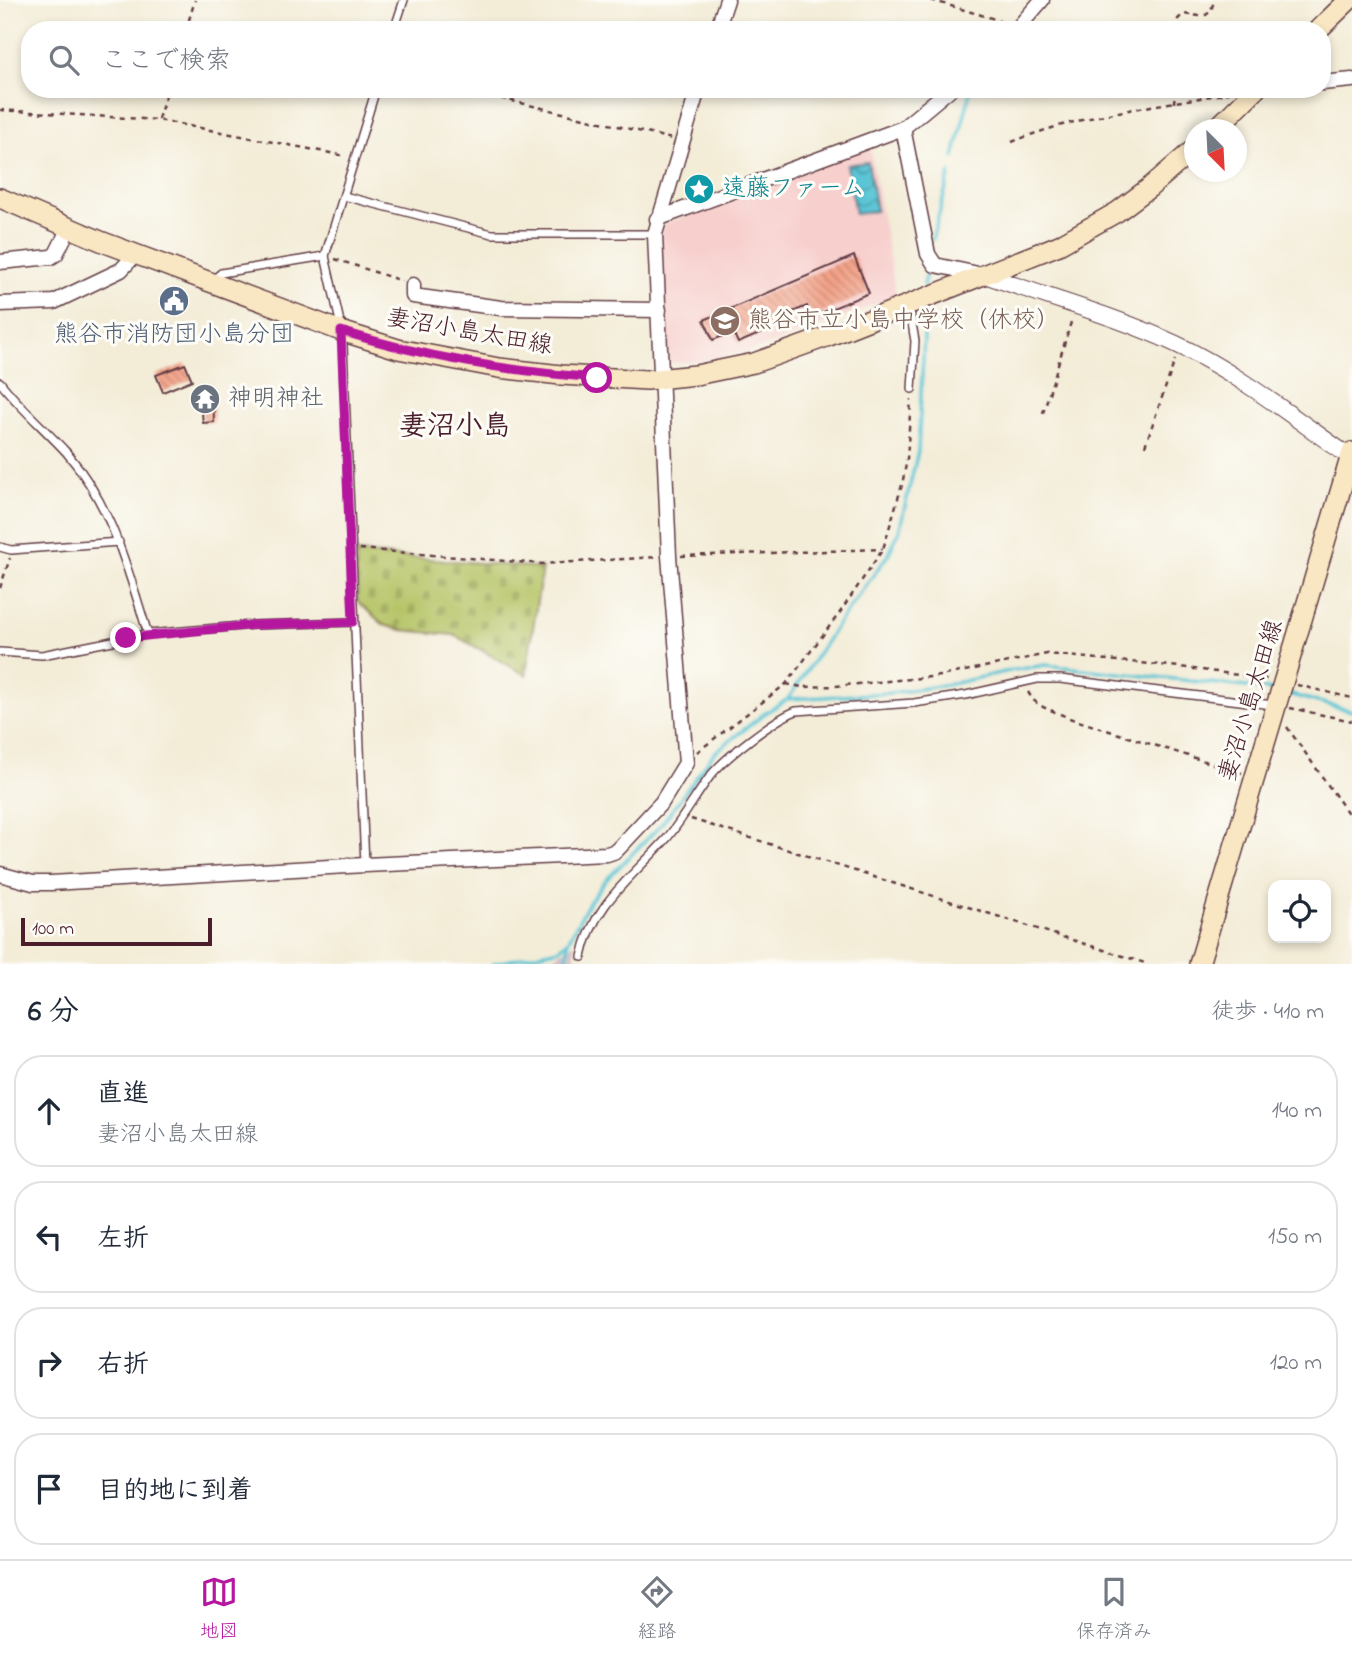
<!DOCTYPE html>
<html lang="ja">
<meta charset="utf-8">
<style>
body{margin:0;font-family:"Indie Flower","Klee One",sans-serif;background:#f6f6f7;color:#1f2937}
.controls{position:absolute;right:21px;bottom:21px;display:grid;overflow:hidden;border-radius:14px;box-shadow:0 4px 10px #0003}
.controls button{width:63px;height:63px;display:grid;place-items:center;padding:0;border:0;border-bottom:2px solid #e0e1e3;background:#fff;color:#1f2937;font:35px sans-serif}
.compass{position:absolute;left:1184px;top:119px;width:63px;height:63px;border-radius:50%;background:#fff;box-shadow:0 4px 10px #0003;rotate:156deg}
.scale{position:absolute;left:21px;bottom:18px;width:191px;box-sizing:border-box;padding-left:7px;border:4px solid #4a1f2b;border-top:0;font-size:19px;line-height:24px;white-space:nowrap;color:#4a1f2b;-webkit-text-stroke:5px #fdfcf7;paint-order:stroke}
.stop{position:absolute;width:21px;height:21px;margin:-16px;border:5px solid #b5179e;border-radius:50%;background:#fff}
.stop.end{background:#b5179e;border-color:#fff;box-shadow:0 2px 7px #0008}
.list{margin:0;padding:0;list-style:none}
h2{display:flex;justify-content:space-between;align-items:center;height:91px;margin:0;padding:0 28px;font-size:30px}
h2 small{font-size:23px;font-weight:400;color:#747a83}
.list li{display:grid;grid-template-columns:46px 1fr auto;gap:21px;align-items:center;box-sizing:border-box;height:112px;margin:0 14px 14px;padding:0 14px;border:2px solid #e0e1e3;border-radius:28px}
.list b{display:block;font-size:26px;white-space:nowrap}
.list p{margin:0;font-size:23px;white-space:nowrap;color:#747a83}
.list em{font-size:23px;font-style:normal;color:#747a83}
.icon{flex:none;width:38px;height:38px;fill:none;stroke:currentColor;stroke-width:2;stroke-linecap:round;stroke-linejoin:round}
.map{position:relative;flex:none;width:1352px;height:964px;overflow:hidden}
.search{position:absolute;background:#fff;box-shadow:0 4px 10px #0003;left:21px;right:21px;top:21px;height:77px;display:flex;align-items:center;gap:18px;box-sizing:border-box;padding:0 24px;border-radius:28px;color:#747a83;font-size:26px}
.sheet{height:595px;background:#fff}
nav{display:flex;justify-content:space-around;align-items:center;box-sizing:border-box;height:98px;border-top:2px solid #e0e1e3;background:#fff;font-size:19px;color:#747a83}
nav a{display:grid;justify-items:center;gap:4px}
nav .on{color:#b5179e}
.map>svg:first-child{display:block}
.built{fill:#f7d0ce}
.industrial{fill:url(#industrial-grid)}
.cemetery{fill:url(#cemetery-stones);stroke:#807248;stroke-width:2}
.water{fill:url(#water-waves);stroke:#527280;stroke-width:2}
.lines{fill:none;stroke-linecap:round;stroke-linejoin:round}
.stream{stroke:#5ac5d5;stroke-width:3.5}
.building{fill:url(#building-back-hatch)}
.service-casing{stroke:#633e45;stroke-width:10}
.minor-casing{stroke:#633e45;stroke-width:17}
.tertiary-casing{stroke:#633e45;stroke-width:18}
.secondary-casing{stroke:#633e45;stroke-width:22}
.path{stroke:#633e45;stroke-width:2.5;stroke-dasharray:5 5;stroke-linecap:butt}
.service{stroke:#fff;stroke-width:7}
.minor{stroke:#fff;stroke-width:14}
.tertiary{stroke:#fff;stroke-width:16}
.secondary{stroke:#f9e7c3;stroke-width:19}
.route{stroke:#b5179e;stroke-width:9}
.labels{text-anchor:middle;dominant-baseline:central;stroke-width:6;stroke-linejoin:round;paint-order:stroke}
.culture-label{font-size:24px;fill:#0d838f;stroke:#fdfcf7;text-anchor:start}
.education-label{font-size:24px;fill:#785e54;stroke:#fdfcf7;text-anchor:start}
.street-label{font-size:24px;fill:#4a1f2b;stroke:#fdfcf7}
.service-label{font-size:24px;fill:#4e5e75;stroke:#fdfcf7}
.worship-label{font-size:24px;fill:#5b616d;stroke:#fdfcf7;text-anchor:start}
.quarter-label{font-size:28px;font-weight:bold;fill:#4a1f2b;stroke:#fdfcf7}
</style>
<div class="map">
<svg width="1352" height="964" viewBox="0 0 1352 964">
<defs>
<pattern id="industrial-grid" width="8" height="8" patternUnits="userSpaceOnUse" patternTransform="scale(1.75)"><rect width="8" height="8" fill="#d2bec4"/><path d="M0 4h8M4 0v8" fill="none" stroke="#b6a3a9"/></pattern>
<pattern id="cemetery-stones" width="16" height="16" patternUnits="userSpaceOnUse" patternTransform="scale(1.75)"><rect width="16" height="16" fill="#b6c466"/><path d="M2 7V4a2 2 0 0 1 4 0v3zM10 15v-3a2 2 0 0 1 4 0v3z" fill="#9ea859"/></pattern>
<pattern id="water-waves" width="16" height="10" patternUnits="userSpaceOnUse" patternTransform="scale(1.75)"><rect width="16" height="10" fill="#5ac5d5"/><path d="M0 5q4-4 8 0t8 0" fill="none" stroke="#4c9fad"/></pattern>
<pattern id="building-back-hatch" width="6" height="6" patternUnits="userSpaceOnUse" patternTransform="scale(1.75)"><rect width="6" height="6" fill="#f3a288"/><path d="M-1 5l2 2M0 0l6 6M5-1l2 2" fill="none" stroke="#c7836f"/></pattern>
</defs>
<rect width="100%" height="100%" fill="#fdfcf7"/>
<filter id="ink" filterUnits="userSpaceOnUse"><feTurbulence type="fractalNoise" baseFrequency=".0143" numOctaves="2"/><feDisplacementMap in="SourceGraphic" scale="14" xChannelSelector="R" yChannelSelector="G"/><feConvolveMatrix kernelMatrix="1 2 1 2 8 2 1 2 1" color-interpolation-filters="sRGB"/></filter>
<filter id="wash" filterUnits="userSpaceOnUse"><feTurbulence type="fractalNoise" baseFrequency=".00686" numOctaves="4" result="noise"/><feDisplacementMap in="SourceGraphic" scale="28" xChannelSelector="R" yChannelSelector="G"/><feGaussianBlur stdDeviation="1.57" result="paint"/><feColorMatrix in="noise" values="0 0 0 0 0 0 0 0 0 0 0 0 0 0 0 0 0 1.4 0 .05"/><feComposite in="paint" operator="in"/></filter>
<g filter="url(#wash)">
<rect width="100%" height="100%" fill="#f3ecd7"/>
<polygon class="built" points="870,147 896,296 773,344 747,352 705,361 669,363 660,235 666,223"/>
<polygon class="industrial" points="575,943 575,957 611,964 509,964 554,957"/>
<polygon class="cemetery" points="356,553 542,568 526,675 454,635 401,630 384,625 358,602"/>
<polygon class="water" points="868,162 876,211 855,214 847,165"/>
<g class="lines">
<g class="stream">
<polyline points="954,157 971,89"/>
<polyline points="932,240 950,173"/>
<polyline points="924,285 926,273"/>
<polyline points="1288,694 1352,711"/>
<polyline points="788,699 837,625 888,555 899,532 918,451 924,338 923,310"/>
<polyline points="567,958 568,943"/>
<polyline points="493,964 559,949 568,941 588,904 604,882 660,826 714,753 768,711 788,699 891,693 946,685 1014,670 1046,665 1274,690"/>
</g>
</g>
<g id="blocks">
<g class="building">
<polygon points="854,256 869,293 812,317 807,306 780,317 783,324 738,343 733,332 713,340 704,320"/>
<polygon points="185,364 192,380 163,392 156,375"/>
<polygon points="209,390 209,393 213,392 214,422 203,423 201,404 198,405 196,392"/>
</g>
</g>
</g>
<g filter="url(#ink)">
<use href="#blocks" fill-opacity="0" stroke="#633e45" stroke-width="2"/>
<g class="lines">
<g class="service-casing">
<g id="service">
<polyline points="394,30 404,0"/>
<polyline points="344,196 492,234 655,234"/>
<polyline points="212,281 221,273 325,256"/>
<polyline points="909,306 915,341 912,389"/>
<path d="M0,382C20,408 45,429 67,453C113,508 127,568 148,634"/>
<polyline points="0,547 11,550 119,542"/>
<polyline points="0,652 42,655 148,634 253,625 353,622"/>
<polyline points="365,865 343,345 340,322 325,256 376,89"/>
<path d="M582,957C592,904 635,875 668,837C684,817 696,795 711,775C727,756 773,720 796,711L914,703L966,695L1037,679H1060L1273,705"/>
</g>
</g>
<g class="minor-casing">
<g id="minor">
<polyline points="717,30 727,0"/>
<polyline points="1016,30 1042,0"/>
<polyline points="1322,83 1352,80"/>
<polyline points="903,128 928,254 935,265 983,275"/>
<polyline points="657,219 903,128 950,89"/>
<polyline points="0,262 51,257 56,254 69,228"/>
<polyline points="413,285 413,296 501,308 659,310"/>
<polyline points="0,304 54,302 121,270 136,254"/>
<polyline points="0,874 33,883 51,883 365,865 607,854 616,851 662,802 686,763 669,556 655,234 698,89"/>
</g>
</g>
<g class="tertiary-casing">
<path id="tertiary" d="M985,275C1048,298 1114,315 1176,344C1238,373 1294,418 1350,457"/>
</g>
<g class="secondary-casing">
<g id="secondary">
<polyline points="1318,30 1349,0"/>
<polyline points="1215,130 1256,89"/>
<polyline points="0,198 103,242 341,331 398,349 499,368 561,375 647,380 696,375 754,363 829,336 1059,245 1117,212 1149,188 1194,149"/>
<polyline points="1199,964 1352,452"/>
</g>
</g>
<g class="path">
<polyline points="931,0 998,20 1003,25"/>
<polyline points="186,30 195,0"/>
<path d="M1176,30L1178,19L1184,14C1200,16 1210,21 1214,0"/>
<polyline points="462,89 672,139"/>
<polyline points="1174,103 1175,89"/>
<polyline points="0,110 158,120 346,156"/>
<polyline points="158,119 168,89"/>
<path d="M1012,142C1081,114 1156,106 1229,93"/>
<polyline points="335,259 402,281"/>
<polyline points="1043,413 1072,319"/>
<polyline points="1145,446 1175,360"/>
<polyline points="360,549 542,564 657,557"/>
<polyline points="681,556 883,549"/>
<polyline points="0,588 10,558"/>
<polyline points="786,684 802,687 836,686 941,676 1047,654 1180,667 1267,679"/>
<polyline points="1297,685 1352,698"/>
<polyline points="1028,692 1033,700 1043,707 1072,719 1242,773"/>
<polyline points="1290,708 1352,721"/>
<polyline points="1287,727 1352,819"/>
<polyline points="697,752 786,684 841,611 883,549 902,485 907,459 911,399"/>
<polyline points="691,819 1148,964"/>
</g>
<use href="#service" class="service"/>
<use href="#minor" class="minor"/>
<use href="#tertiary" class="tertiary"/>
<use href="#secondary" class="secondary"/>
</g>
</g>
<g class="lines" filter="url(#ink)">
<path class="route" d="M126,638L253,625L353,622L341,331C428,358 506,371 597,378"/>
</g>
<defs>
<g id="sight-disc" transform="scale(1.575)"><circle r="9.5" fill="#0f9aa8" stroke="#fdfcf7"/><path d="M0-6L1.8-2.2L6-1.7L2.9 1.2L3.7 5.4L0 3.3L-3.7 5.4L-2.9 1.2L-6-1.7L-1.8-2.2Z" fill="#fff"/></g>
<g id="civic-disc" transform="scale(1.575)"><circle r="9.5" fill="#5c6f8a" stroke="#fdfcf7"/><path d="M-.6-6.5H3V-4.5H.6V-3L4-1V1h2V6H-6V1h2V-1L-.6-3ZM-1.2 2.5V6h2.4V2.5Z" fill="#fff"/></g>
<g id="school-disc" transform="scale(1.575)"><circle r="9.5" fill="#8d6e63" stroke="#fdfcf7"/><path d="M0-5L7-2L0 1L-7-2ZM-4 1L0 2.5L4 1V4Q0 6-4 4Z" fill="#fff"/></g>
<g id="temple-disc" transform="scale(1.575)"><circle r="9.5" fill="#6b7280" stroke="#fdfcf7"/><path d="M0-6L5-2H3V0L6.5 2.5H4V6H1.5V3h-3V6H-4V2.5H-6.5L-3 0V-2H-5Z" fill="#fff"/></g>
</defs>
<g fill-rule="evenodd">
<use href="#sight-disc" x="699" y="189"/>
<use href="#civic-disc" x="174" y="301"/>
<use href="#school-disc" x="725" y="321"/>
<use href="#temple-disc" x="205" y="399"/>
</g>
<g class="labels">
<g class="culture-label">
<text x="722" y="189">遠藤ファーム</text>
</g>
<g class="education-label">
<text x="748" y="321">熊谷市立小島中学校（休校）</text>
</g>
<g class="street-label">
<text transform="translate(469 333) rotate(10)">妻沼小島太田線</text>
<text transform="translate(1252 701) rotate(-73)">妻沼小島太田線</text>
</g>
<g class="service-label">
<text x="174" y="335">熊谷市消防団小島分団</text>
</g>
<g class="worship-label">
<text x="228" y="399">神明神社</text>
</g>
<g class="quarter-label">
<text x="455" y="427">妻沼小島</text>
</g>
</g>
</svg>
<div class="controls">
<button><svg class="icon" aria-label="locate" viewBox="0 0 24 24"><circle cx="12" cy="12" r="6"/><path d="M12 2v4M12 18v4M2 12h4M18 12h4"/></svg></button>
</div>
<svg class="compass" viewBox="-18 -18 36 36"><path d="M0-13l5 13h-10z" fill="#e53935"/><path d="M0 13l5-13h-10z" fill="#747a83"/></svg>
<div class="scale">100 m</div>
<div class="stop" style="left:597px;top:378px"></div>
<div class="stop end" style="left:126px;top:638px"></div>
<div class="search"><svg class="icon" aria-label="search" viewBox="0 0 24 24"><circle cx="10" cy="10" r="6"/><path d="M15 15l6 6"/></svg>ここで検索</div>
</div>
<section class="sheet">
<h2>6 分<small>徒歩 · 410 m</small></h2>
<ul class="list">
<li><svg class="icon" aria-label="ahead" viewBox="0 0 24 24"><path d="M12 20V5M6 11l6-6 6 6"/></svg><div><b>直進</b><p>妻沼小島太田線</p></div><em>140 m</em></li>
<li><svg class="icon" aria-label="left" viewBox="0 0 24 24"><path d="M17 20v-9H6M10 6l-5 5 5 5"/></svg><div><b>左折</b></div><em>150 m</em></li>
<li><svg class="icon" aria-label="right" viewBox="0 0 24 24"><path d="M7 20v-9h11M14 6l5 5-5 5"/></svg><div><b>右折</b></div><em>120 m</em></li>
<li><svg class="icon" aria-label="arrive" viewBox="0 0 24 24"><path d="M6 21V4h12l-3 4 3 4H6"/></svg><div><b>目的地に到着</b></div></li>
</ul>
</section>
<nav>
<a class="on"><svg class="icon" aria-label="map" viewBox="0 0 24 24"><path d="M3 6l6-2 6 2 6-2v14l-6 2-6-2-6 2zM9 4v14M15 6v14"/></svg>地図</a>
<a><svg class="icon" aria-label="directions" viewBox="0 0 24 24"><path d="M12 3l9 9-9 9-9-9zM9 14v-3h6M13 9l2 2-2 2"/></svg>経路</a>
<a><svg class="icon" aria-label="saved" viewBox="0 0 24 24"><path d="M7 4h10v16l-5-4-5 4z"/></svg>保存済み</a>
</nav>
